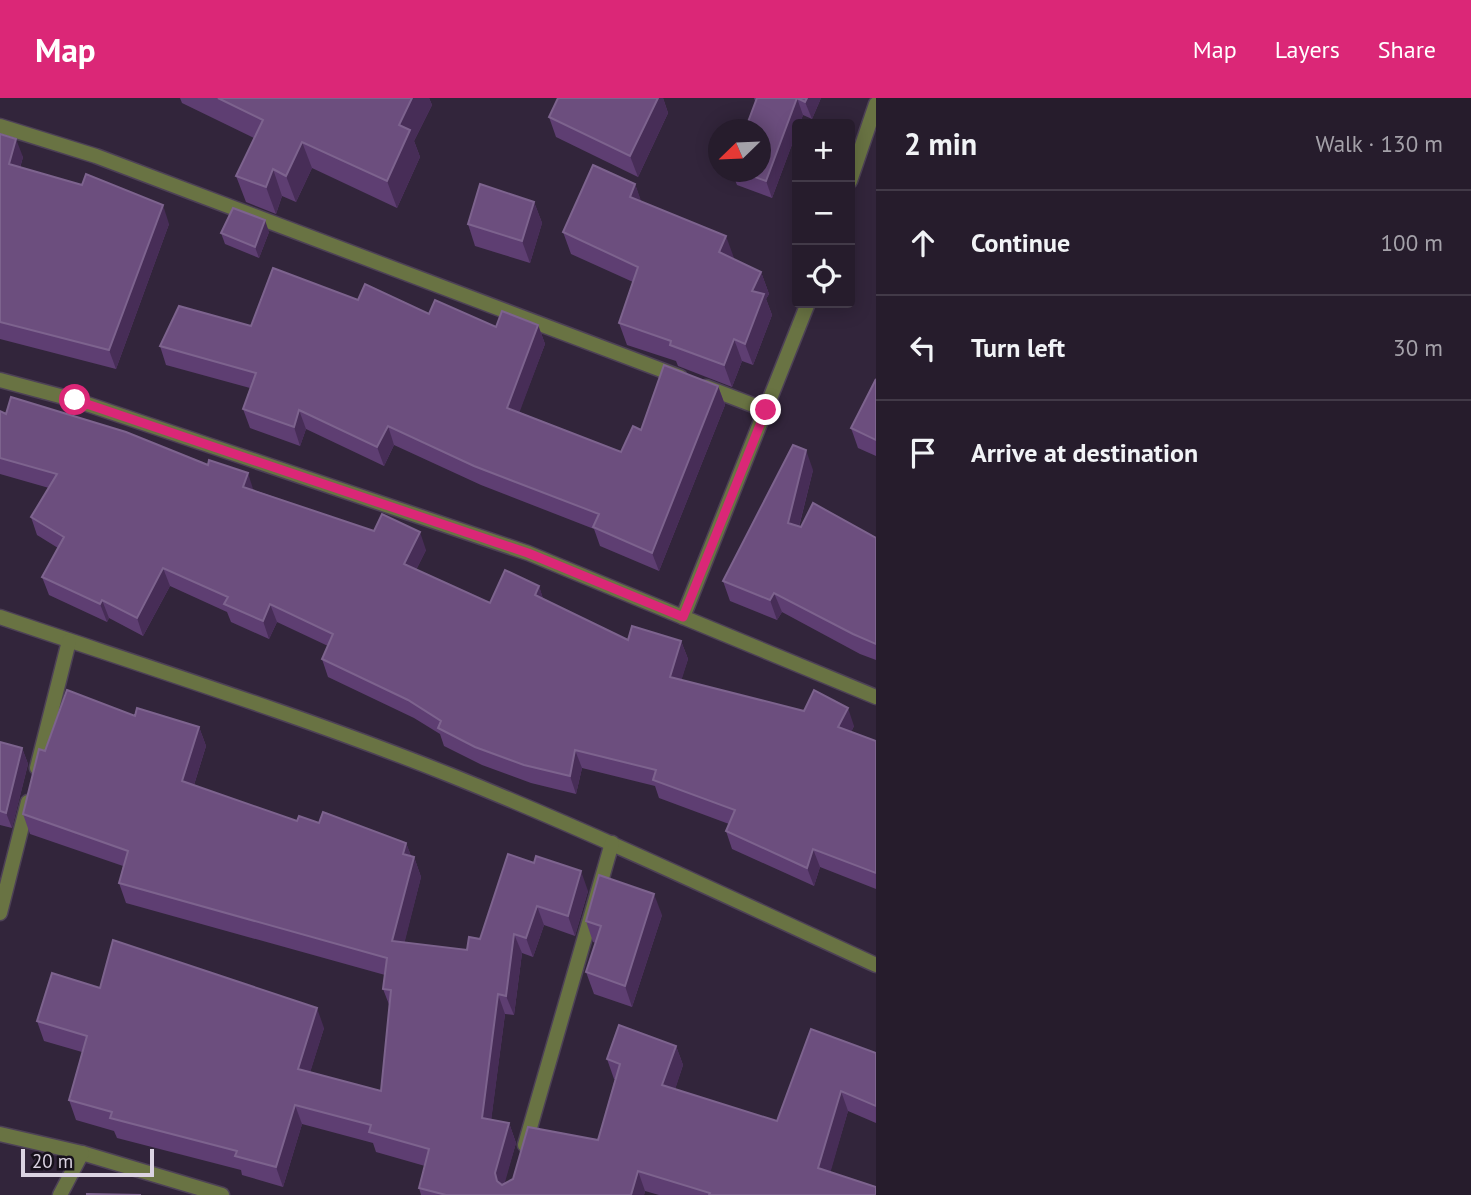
<!DOCTYPE html>
<meta charset="utf-8">
<style>
body{margin:0;font-family:"PT Sans",sans-serif;background:#2e2534;color:#f1f3f6}
.controls{position:absolute;right:21px;top:21px;display:grid;overflow:hidden;border-radius:7px;box-shadow:0 4px 18px #0003}
.controls button{width:63px;height:63px;display:grid;place-items:center;padding:0;border:0;border-bottom:2px solid #423a48;background:#261c2c;color:#f1f3f6;font:35px sans-serif}
.compass{position:absolute;left:708px;top:21px;width:63px;height:63px;border-radius:50%;background:#261c2c;box-shadow:0 4px 18px #0003;rotate:247deg}
.scale{position:absolute;left:21px;bottom:18px;width:133px;box-sizing:border-box;padding-left:7px;border:4px solid #dbd3e2;border-top:0;font-size:19px;line-height:24px;white-space:nowrap;color:#dbd3e2;-webkit-text-stroke:5px #17111b;paint-order:stroke}
.stop{position:absolute;width:21px;height:21px;margin:-16px;border:5px solid #db2777;border-radius:50%;background:#fff}
.stop.end{background:#db2777;border-color:#fff;box-shadow:0 2px 7px #0008}
.list{margin:0;padding:0;list-style:none}
h2{display:flex;justify-content:space-between;align-items:center;height:91px;margin:0;padding:0 28px;font-size:30px}
h2 small{font-size:23px;font-weight:400;color:#a4a1a9}
.list li{display:grid;grid-template-columns:46px 1fr auto;gap:21px;align-items:center;box-sizing:border-box;height:105px;padding:0 28px;border-top:2px solid #423a48}
.list b{display:block;font-size:26px;white-space:nowrap}
.list em{font-size:23px;font-style:normal;color:#a4a1a9}
.icon{flex:none;width:38px;height:38px;fill:none;stroke:currentColor;stroke-width:2;stroke-linecap:round;stroke-linejoin:round}
.map{position:relative;flex:none;width:876px;height:1097px;overflow:hidden}
header{display:flex;align-items:center;gap:42px;box-sizing:border-box;height:98px;padding:0 35px;background:#db2777;color:#fff}
header strong{font-size:33px}
nav{display:flex;gap:38px;margin-inline-start:auto;font-size:24px}
main{display:flex}
aside{flex:1;background:#261c2c}
.map>svg:first-child{display:block}
.lines{fill:none;stroke-linecap:round;stroke-linejoin:round}
.minor-casing{stroke:#4d4156;stroke-width:17}
.minor{stroke:#697343;stroke-width:14}
.wall{fill:#5e3e72}
.shaded-wall{fill:#472d57}
.building{fill:#6c4e7e;stroke:#7d638e;stroke-width:2}
.route{stroke:#db2777;stroke-width:9}
</style>
<header>
<strong>Map</strong>
<nav><a>Map</a><a>Layers</a><a>Share</a></nav>
</header>
<main>
<div class="map">
<svg width="876" height="1097" viewBox="0 0 876 1097">
<rect width="100%" height="100%" fill="#32253b"/>
<g class="lines">
<g class="minor-casing">
<g id="minor">
<polyline points="0,28 96,58 680,279"/>
<polyline points="850,83 876,6"/>
<polyline points="0,282 75,302 528,455 876,599"/>
<polyline points="706,289 766,312"/>
<path d="M0,519C150,570 302,618 450,677C594,735 735,802 876,867"/>
<polyline points="683,519 808,205"/>
<polyline points="37,670 69,543"/>
<polyline points="0,815 28,704"/>
<polyline points="0,1036 82,1055 222,1097"/>
<polyline points="525,1047 612,745"/>
<polyline points="60,1097 82,1055"/>
</g>
</g>
<use href="#minor" class="minor"/>
</g>
<g class="wall">
<polygon points="180,0 429,0 432,7 414,43 420,59 397,110 312,70 296,104 282,98 276,116 246,104 236,78 254,40 182,5"/>
<polygon points="558,0 663,0 668,15 638,79 556,39 549,19"/>
<polygon points="754,0 821,0 812,21 803,17 772,100 737,87 732,74 760,74 755,3"/>
<polygon points="0,36 23,59 20,70 169,126 116,271 0,241"/>
<polygon points="635,86 641,104 734,160 734,161 761,174 769,196 766,201 772,217 753,267 742,263 732,289 678,268 676,263 627,247 619,225 633,184 571,156 563,134"/>
<polygon points="534,104 542,125 530,165 475,148 468,126"/>
<polygon points="269,134 259,160 225,146 221,135"/>
<polygon points="358,202 496,229 538,227 545,246 519,314 621,354 641,332 718,288 725,307 659,473 600,448 594,431 481,387 394,347 384,368 306,331 300,348 250,330 243,311 250,290 166,267 160,248"/>
<polygon points="876,281 876,358 858,350 851,330"/>
<polygon points="0,313 254,392 426,452 416,472 490,505 539,488 543,501 628,542 681,543 688,561 681,582 854,628 851,634 876,643 876,791 820,769 814,788 732,751 726,733 729,726 659,700 655,688 582,670 576,696 531,685 482,667 444,648 440,636 414,620 328,579 322,561 328,548 277,524 269,541 231,524 227,514 170,488 143,538 109,520 107,524 49,497 42,479 58,450 37,437 31,419 49,390 0,376"/>
<polygon points="813,372 799,429 876,440 876,562 860,556 782,514 777,522 730,503 723,483"/>
<polygon points="135,618 199,629 206,648 194,687 297,723 319,725 406,745 411,758 414,759 421,779 404,845 467,852 480,841 508,756 588,793 575,838 544,827 533,859 522,855 514,917 505,916 491,1022 509,1025 516,1045 504,1085 598,1042 615,981 614,981 607,961 676,948 683,967 675,991 777,1023 876,955 876,1025 848,1013 830,1074 876,1097 659,1097 645,1093 644,1097 421,1097 419,1090 425,1068 376,1054 373,1045 302,1026 283,1089 242,1077 241,1072 117,1040 114,1033 76,1022 69,1002 82,954 44,943 37,923 100,890 324,930 310,974 381,993 390,909 383,891 385,877 126,805 119,785 123,768 30,736 23,716 45,653"/>
<polygon points="0,644 22,650 28,666 12,730 0,727"/>
<polygon points="662,817 632,909 594,896 586,874 596,845 593,844 586,823"/>
</g>
<g class="shaded-wall">
<polygon points="412,0 429,0 432,7 414,43 420,59 397,110 387,83 399,27"/>
<polygon points="658,0 663,0 668,15 638,79 630,58"/>
<polygon points="797,0 803,17 800,26 797,26 797,33 772,100 766,83"/>
<polygon points="807,0 821,0 812,21 805,4"/>
<polygon points="16,41 23,59 15,85 9,66"/>
<polygon points="302,44 312,70 296,104 286,78"/>
<polygon points="273,71 282,98 276,116 266,89"/>
<polygon points="635,86 643,108 630,99"/>
<polygon points="534,104 542,125 530,165 522,143"/>
<polygon points="163,107 169,126 116,271 109,252"/>
<polygon points="265,122 269,134 259,160 255,149"/>
<polygon points="726,138 734,160 727,175 719,154"/>
<polygon points="761,174 769,196 766,201 772,217 753,267 745,246 752,193"/>
<polygon points="538,227 545,246 514,329 507,310"/>
<polygon points="734,241 742,263 732,289 724,267"/>
<polygon points="718,288 725,307 659,473 652,455"/>
<polygon points="299,312 306,331 300,348 294,329"/>
<polygon points="388,328 394,347 384,368 377,349"/>
<polygon points="806,352 813,372 795,444 788,425"/>
<polygon points="248,375 254,394 243,389"/>
<polygon points="420,434 426,452 410,484 404,466"/>
<polygon points="163,470 170,488 143,538 137,520"/>
<polygon points="539,488 545,507 535,497"/>
<polygon points="774,495 782,514 777,522 770,502"/>
<polygon points="102,502 109,520 107,524 100,506"/>
<polygon points="270,506 277,524 269,541 263,523"/>
<polygon points="681,543 688,561 677,597 670,579"/>
<polygon points="848,610 854,628 845,647 838,629"/>
<polygon points="199,629 206,648 189,703 182,683"/>
<polygon points="22,650 28,666 12,730 6,715"/>
<polygon points="575,652 582,670 576,696 570,678"/>
<polygon points="406,745 413,763 414,759 421,779 400,863 392,843 403,756"/>
<polygon points="813,751 820,769 814,788 807,770"/>
<polygon points="581,773 588,793 575,838 568,818"/>
<polygon points="654,796 662,817 632,909 625,888"/>
<polygon points="537,808 544,827 533,859 526,840"/>
<polygon points="514,836 522,855 514,917 506,898"/>
<polygon points="498,896 505,916 489,1039 482,1020"/>
<polygon points="317,910 324,930 305,991 298,971"/>
<polygon points="676,948 683,967 670,1007 662,987"/>
<polygon points="841,993 848,1013 826,1090 818,1070"/>
<polygon points="295,1007 302,1026 283,1089 276,1069"/>
<polygon points="509,1025 516,1045 502,1095 497,1083 495,1075"/>
<polygon points="638,1073 645,1093 644,1097 631,1097"/>
</g>
<g class="building">
<polygon points="218,0 412,0 399,27 410,32 387,83 302,44 286,78 273,71 266,89 236,78 263,22"/>
<polygon points="558,0 658,0 630,58 549,19"/>
<polygon points="757,0 807,0 805,4 797,0 766,83 741,74 760,74 760,32 745,32"/>
<polygon points="0,36 16,41 9,66 82,87 86,76 163,107 109,252 0,224"/>
<polygon points="593,67 635,86 630,99 726,138 719,154 761,174 752,193 764,196 745,246 734,241 724,267 670,247 671,243 619,225 638,169 563,134"/>
<polygon points="480,86 534,104 522,143 468,126"/>
<polygon points="233,110 265,122 255,149 221,135"/>
<polygon points="273,170 358,202 365,186 429,216 435,202 496,229 502,213 538,227 507,310 621,354 633,328 641,332 664,267 718,288 652,455 593,429 599,416 474,368 388,328 377,349 299,312 294,329 243,311 256,275 160,248 179,208 251,228"/>
<polygon points="876,281 876,342 851,330"/>
<polygon points="11,299 126,334 208,367 209,362 248,375 243,389 374,433 382,416 420,434 404,466 490,505 505,472 539,488 535,497 628,542 632,528 681,543 670,579 804,613 814,592 848,610 838,629 876,643 876,775 813,751 807,770 726,733 735,712 653,682 656,672 575,652 570,678 524,667 475,649 438,630 441,623 408,602 322,561 333,536 270,506 263,523 224,506 228,499 163,470 137,520 102,502 100,506 42,479 64,439 31,419 57,376 0,360 0,313 6,316"/>
<polygon points="793,347 806,352 788,425 801,429 813,405 876,440 876,546 853,536 774,495 770,502 723,483"/>
<polygon points="67,592 135,618 137,610 199,629 182,683 297,723 299,718 319,725 323,714 406,745 403,756 414,759 392,843 467,852 469,839 480,841 508,756 534,765 536,758 581,773 568,818 537,808 526,840 514,836 506,898 498,896 482,1020 509,1025 495,1075 497,1083 502,1087 513,1081 528,1029 598,1042 620,966 607,961 619,927 676,948 662,987 777,1023 811,931 876,955 876,1008 841,993 818,1070 876,1089 876,1097 709,1097 710,1095 638,1073 631,1097 446,1097 419,1090 429,1051 369,1034 371,1027 295,1007 276,1069 235,1058 237,1053 110,1020 112,1014 69,1002 87,938 37,923 52,875 100,890 113,842 317,910 298,971 381,993 391,892 383,891 387,860 119,785 128,753 23,716 39,651 45,653"/>
<polygon points="0,644 22,650 6,715 0,713"/>
<polygon points="599,777 654,796 625,888 586,874 601,828 586,823"/>
<polygon points="87,1096 141,1097 87,1097"/>
</g>
<g class="lines">
<polyline class="route" points="75,302 528,455 683,519 766,312"/>
</g>
</svg>
<div class="controls">
<button>+</button>
<button>−</button>
<button><svg class="icon" aria-label="locate" viewBox="0 0 24 24"><circle cx="12" cy="12" r="6"/><path d="M12 2v4M12 18v4M2 12h4M18 12h4"/></svg></button>
</div>
<svg class="compass" viewBox="-18 -18 36 36"><path d="M0-13l5 13h-10z" fill="#e53935"/><path d="M0 13l5-13h-10z" fill="#a4a1a9"/></svg>
<div class="scale">20 m</div>
<div class="stop" style="left:75px;top:302px"></div>
<div class="stop end" style="left:766px;top:312px"></div>
</div>
<aside>
<h2>2 min<small>Walk · 130 m</small></h2>
<ul class="list">
<li><svg class="icon" aria-label="ahead" viewBox="0 0 24 24"><path d="M12 20V5M6 11l6-6 6 6"/></svg><div><b>Continue</b></div><em>100 m</em></li>
<li><svg class="icon" aria-label="left" viewBox="0 0 24 24"><path d="M17 20v-9H6M10 6l-5 5 5 5"/></svg><div><b>Turn left</b></div><em>30 m</em></li>
<li><svg class="icon" aria-label="arrive" viewBox="0 0 24 24"><path d="M6 21V4h12l-3 4 3 4H6"/></svg><div><b>Arrive at destination</b></div></li>
</ul>
</aside>
</main>
